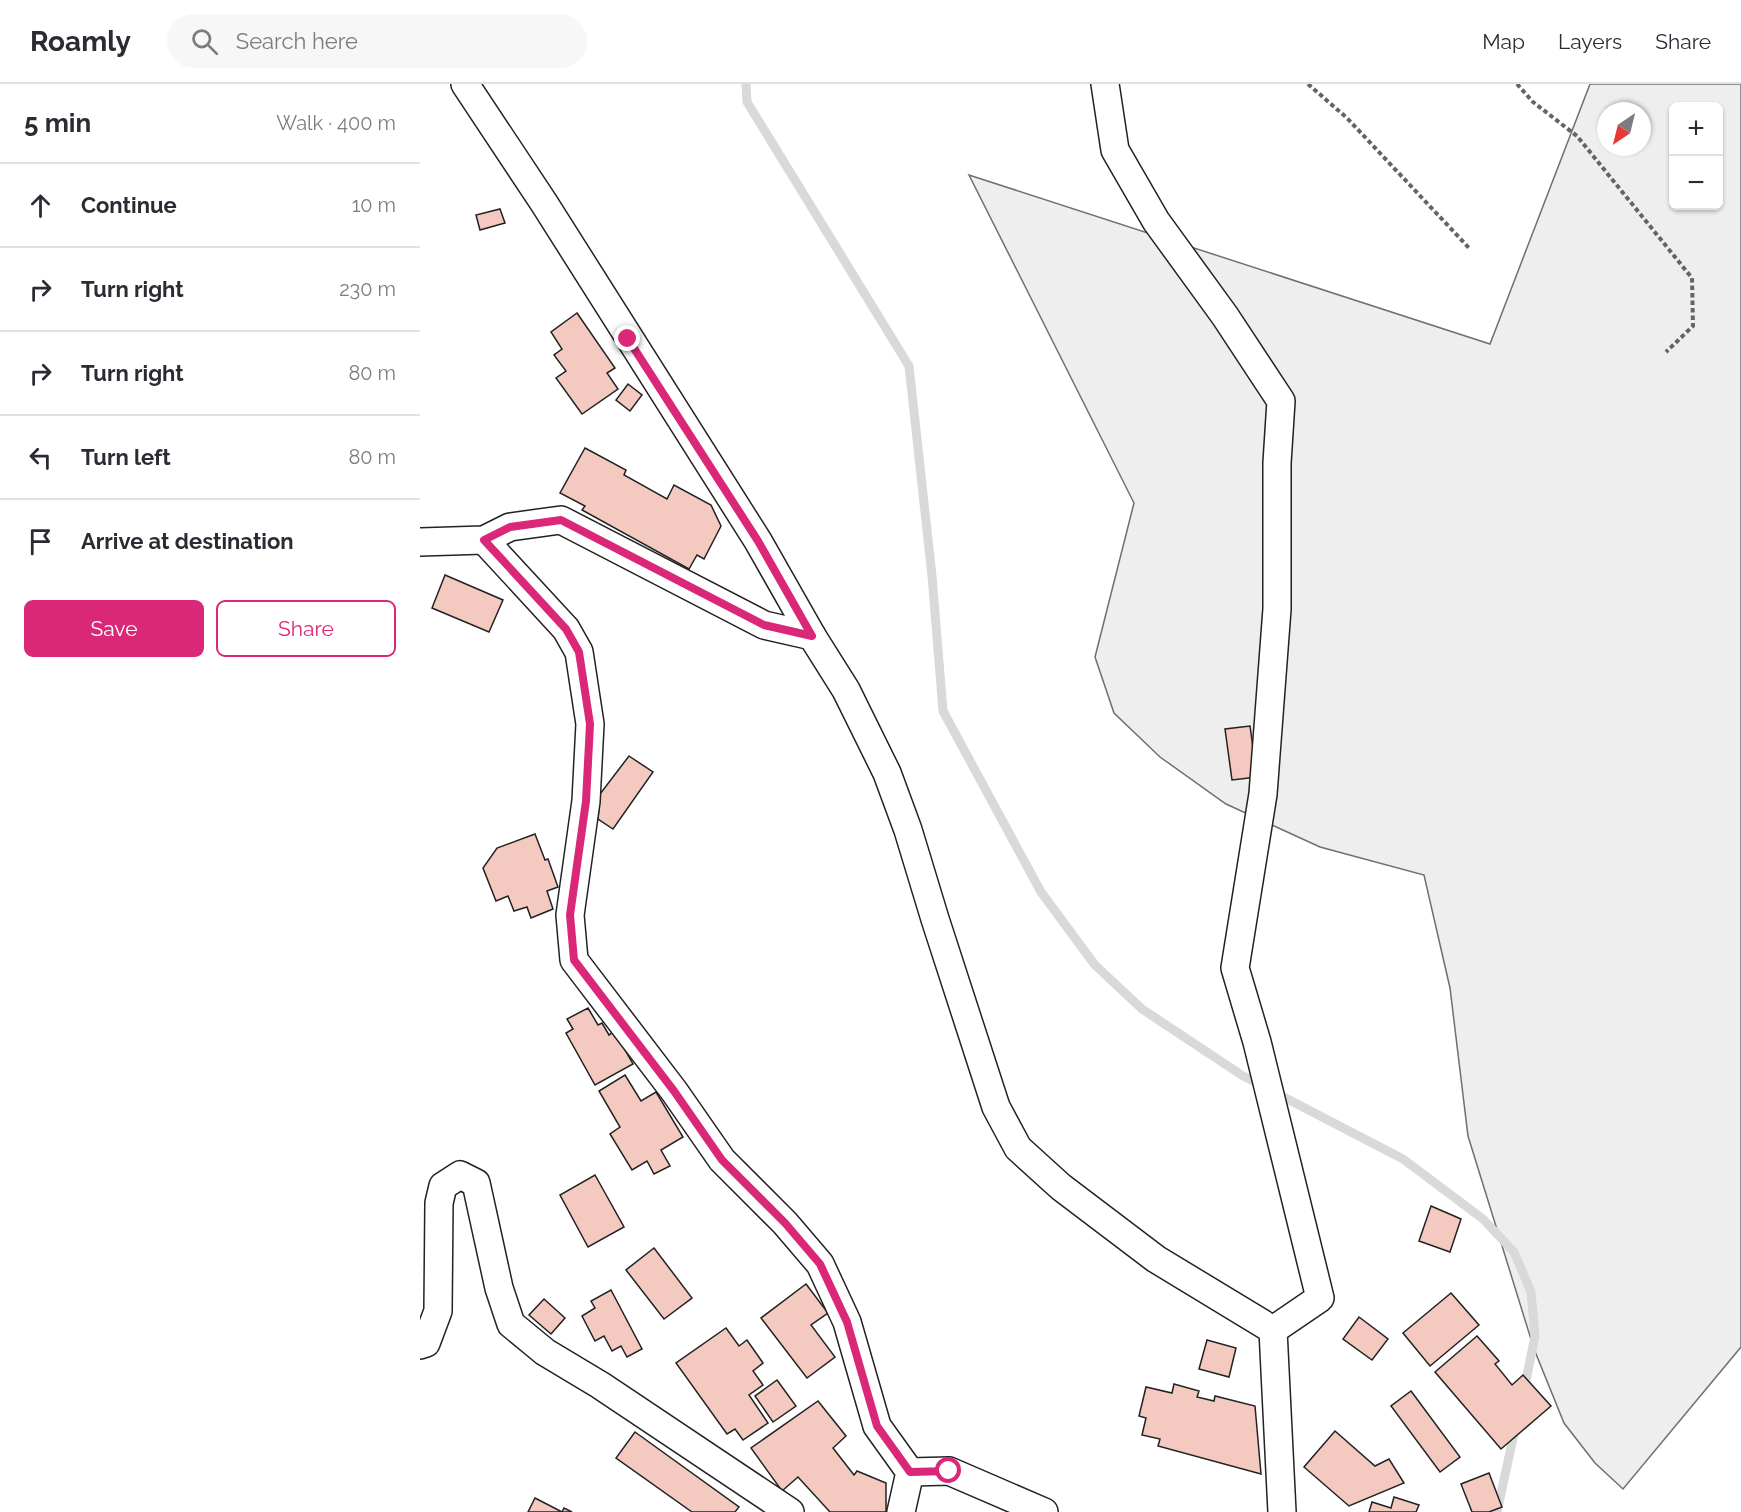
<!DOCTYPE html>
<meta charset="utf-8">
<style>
body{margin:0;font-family:Raleway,sans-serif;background:#f7f7f7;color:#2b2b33}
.controls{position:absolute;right:18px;top:18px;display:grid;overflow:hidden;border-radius:9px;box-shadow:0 2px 4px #0004}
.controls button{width:54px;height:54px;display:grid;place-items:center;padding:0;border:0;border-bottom:2px solid #e1e1e2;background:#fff;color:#2b2b33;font:30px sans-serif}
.compass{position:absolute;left:1177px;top:18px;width:54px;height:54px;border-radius:50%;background:#fff;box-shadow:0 2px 4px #0004;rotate:215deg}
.stop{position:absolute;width:18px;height:18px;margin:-14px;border:4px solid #db2777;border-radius:50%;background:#fff}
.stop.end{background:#db2777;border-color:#fff;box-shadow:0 2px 6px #0008}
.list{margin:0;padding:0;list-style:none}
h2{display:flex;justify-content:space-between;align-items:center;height:78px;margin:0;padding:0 24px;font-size:26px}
h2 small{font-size:20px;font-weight:400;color:#7c7c81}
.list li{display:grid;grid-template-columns:39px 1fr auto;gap:18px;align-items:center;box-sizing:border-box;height:84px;padding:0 24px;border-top:2px solid #e1e1e2}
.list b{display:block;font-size:22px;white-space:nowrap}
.list em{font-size:20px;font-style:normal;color:#7c7c81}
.actions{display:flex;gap:12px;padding:18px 24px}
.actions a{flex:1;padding:14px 0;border:2px solid #db2777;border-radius:9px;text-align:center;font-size:21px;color:#db2777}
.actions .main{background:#db2777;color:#fff}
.icon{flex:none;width:33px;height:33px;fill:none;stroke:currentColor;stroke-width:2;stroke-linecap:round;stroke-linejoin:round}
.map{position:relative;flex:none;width:1321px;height:1428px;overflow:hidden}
header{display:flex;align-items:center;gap:36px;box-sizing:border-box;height:84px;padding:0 30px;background:#fff;border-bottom:2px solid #e1e1e2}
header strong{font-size:28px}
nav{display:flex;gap:33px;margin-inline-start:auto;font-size:21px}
.search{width:420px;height:54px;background:#f7f7f7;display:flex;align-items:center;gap:15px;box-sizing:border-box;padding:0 21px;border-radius:33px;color:#7c7c81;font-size:22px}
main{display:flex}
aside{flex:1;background:#fff}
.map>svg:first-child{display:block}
.green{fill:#eee;stroke:#6f6f6f;stroke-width:1.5;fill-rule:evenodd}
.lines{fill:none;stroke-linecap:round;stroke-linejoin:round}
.stream{stroke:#d9d9d9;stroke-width:9}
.building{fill:#f3c9c0;stroke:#222;stroke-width:1.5}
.street-casing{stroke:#222;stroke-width:30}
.path{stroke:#646464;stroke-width:4;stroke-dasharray:4.5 3;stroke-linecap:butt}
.street{stroke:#fff;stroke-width:27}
.route{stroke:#db2777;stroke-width:8}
</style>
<header>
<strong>Roamly</strong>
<div class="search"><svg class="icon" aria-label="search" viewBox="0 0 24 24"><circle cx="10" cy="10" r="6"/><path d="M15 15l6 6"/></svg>Search here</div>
<nav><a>Map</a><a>Layers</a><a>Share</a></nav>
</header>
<main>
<aside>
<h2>5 min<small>Walk · 400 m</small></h2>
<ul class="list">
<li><svg class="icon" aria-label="ahead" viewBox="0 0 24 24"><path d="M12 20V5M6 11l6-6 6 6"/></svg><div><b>Continue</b></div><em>10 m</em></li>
<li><svg class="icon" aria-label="right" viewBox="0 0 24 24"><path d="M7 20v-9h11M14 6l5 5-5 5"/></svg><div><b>Turn right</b></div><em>230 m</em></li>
<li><svg class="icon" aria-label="right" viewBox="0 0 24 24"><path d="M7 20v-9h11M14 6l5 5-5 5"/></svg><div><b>Turn right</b></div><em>80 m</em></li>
<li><svg class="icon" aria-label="left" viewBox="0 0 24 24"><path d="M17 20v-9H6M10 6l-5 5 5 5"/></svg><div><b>Turn left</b></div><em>80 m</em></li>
<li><svg class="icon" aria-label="arrive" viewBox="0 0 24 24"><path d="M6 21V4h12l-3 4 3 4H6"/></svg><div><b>Arrive at destination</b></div></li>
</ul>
<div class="actions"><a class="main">Save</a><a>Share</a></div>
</aside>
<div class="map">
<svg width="1321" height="1428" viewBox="0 0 1321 1428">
<rect width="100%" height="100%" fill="#fff"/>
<path class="green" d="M1170,0H1321V1263L1203,1405L1175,1379L1144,1339L1114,1265L1048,1052L1030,904L1004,791L900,763L806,720L740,673L694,629L675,573L714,419L549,91L1070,260ZM1254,22H1298V122H1254ZM1186,27H1222V63H1186Z"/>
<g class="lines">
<g class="stream">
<polyline points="326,0 327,18 489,282 512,492 523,627 621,808 675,881 722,925 823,992 842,1001"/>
<polyline points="854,1008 983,1075 1063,1135 1094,1168 1111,1208 1115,1252 1104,1306"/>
<polyline points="1077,1428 1095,1345"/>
</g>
</g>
<g class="building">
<polygon points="80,125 85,139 60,146 56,131"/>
<polygon points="157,229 195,284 187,289 198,305 162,330 136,294 146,287 134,271 142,265 131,248"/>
<polygon points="208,300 222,311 210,327 196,316"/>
<polygon points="165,364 206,386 204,391 247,415 254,401 291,421 301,442 284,475 277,471 269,485 162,426 165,422 140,409"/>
<polygon points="25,491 83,516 69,548 12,524"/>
<polygon points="830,642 837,693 812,696 805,645"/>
<polygon points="209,672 233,688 193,745 178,735 180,710"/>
<polygon points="115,750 125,776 128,775 138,803 127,807 133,825 111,834 107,823 94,827 88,812 76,817 63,784 77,764"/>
<polygon points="168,924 178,941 182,939 189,951 194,947 213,980 175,1001 146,949 153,945 147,935"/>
<polygon points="205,991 221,1017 236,1008 263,1053 241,1066 250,1082 234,1090 227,1077 212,1086 190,1050 200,1043 179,1007"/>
<polygon points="175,1091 204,1143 168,1163 140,1111"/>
<polygon points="1011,1122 1041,1135 1030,1168 999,1157"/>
<polygon points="234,1164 272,1214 244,1235 206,1186"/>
<polygon points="386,1200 408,1229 391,1241 415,1273 387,1294 341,1234"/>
<polygon points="191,1206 222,1265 207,1273 201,1262 192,1267 184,1252 175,1257 162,1232 175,1224 171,1217"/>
<polygon points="1031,1209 1059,1241 1010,1282 983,1249"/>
<polygon points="124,1215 145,1234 131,1250 109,1231"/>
<polygon points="939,1233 968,1255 952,1276 923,1255"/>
<polygon points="306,1244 319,1262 327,1256 343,1279 333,1287 343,1301 329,1311 348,1339 323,1356 315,1345 307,1350 256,1279"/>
<polygon points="1057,1252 1079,1277 1075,1280 1092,1301 1103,1291 1131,1322 1081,1365 1015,1288"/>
<polygon points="787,1256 816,1264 809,1293 779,1285"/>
<polygon points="357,1296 376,1322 353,1338 335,1312"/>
<polygon points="754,1300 779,1307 777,1313 794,1317 795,1312 835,1322 841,1390 738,1362 740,1355 722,1351 726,1334 719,1332 726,1303 752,1309"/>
<polygon points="991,1307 1040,1373 1020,1388 971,1322"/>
<polygon points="398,1317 426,1352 413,1364 434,1391 437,1387 466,1399 466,1428 410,1428 378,1393 362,1407 331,1364"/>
<polygon points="915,1347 955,1382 969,1375 984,1399 929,1422 884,1383"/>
<polygon points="215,1348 319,1423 315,1428 272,1428 196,1374"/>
<polygon points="1069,1389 1082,1423 1069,1428 1052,1428 1041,1400"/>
<polygon points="974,1413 999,1421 996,1428 949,1428 952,1418 971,1424"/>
<polygon points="115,1414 142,1428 144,1424 152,1428 108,1428"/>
</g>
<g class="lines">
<g class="street-casing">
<g id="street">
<polyline points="45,0 124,119 338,457 392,552 426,606 467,689 488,746 515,835 576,1023 598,1064 641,1103 736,1175 853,1246 862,1428"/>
<polyline points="685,0 695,66 736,137 805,232 861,317 857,379 857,525 843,710 815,884 837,958 900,1214 853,1246"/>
<polyline points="64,456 146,545 159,568 170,640 166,717 150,831 154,876 254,1007 302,1076 365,1139 400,1180 427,1238 457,1342 490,1388 481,1428"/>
<polyline points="0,458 64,456 90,443 141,436 344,541 392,552"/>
<polyline points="0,1261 6,1259 18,1227 19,1119 23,1102 40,1091 56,1099 79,1204 91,1240 125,1268 180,1301 370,1428"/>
<polyline points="490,1388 529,1387 624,1428"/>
</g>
</g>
<g class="path">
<polyline points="888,0 927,34 1050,165"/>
<polyline points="1097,0 1113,18 1157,52 1272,194 1273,242 1246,268"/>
</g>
<use href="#street" class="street"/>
</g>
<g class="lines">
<polyline class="route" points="208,255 338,457 392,552 344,541 141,436 90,443 64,456 146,545 159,568 170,640 166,717 150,831 154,876 254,1007 302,1076 365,1139 400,1180 427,1238 457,1342 490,1388 529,1387"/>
</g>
</svg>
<div class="controls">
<button>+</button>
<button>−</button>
</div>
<svg class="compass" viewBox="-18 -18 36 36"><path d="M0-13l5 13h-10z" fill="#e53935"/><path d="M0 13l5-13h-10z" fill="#7c7c81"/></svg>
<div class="stop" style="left:529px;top:1387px"></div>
<div class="stop end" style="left:208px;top:255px"></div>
</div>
</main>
